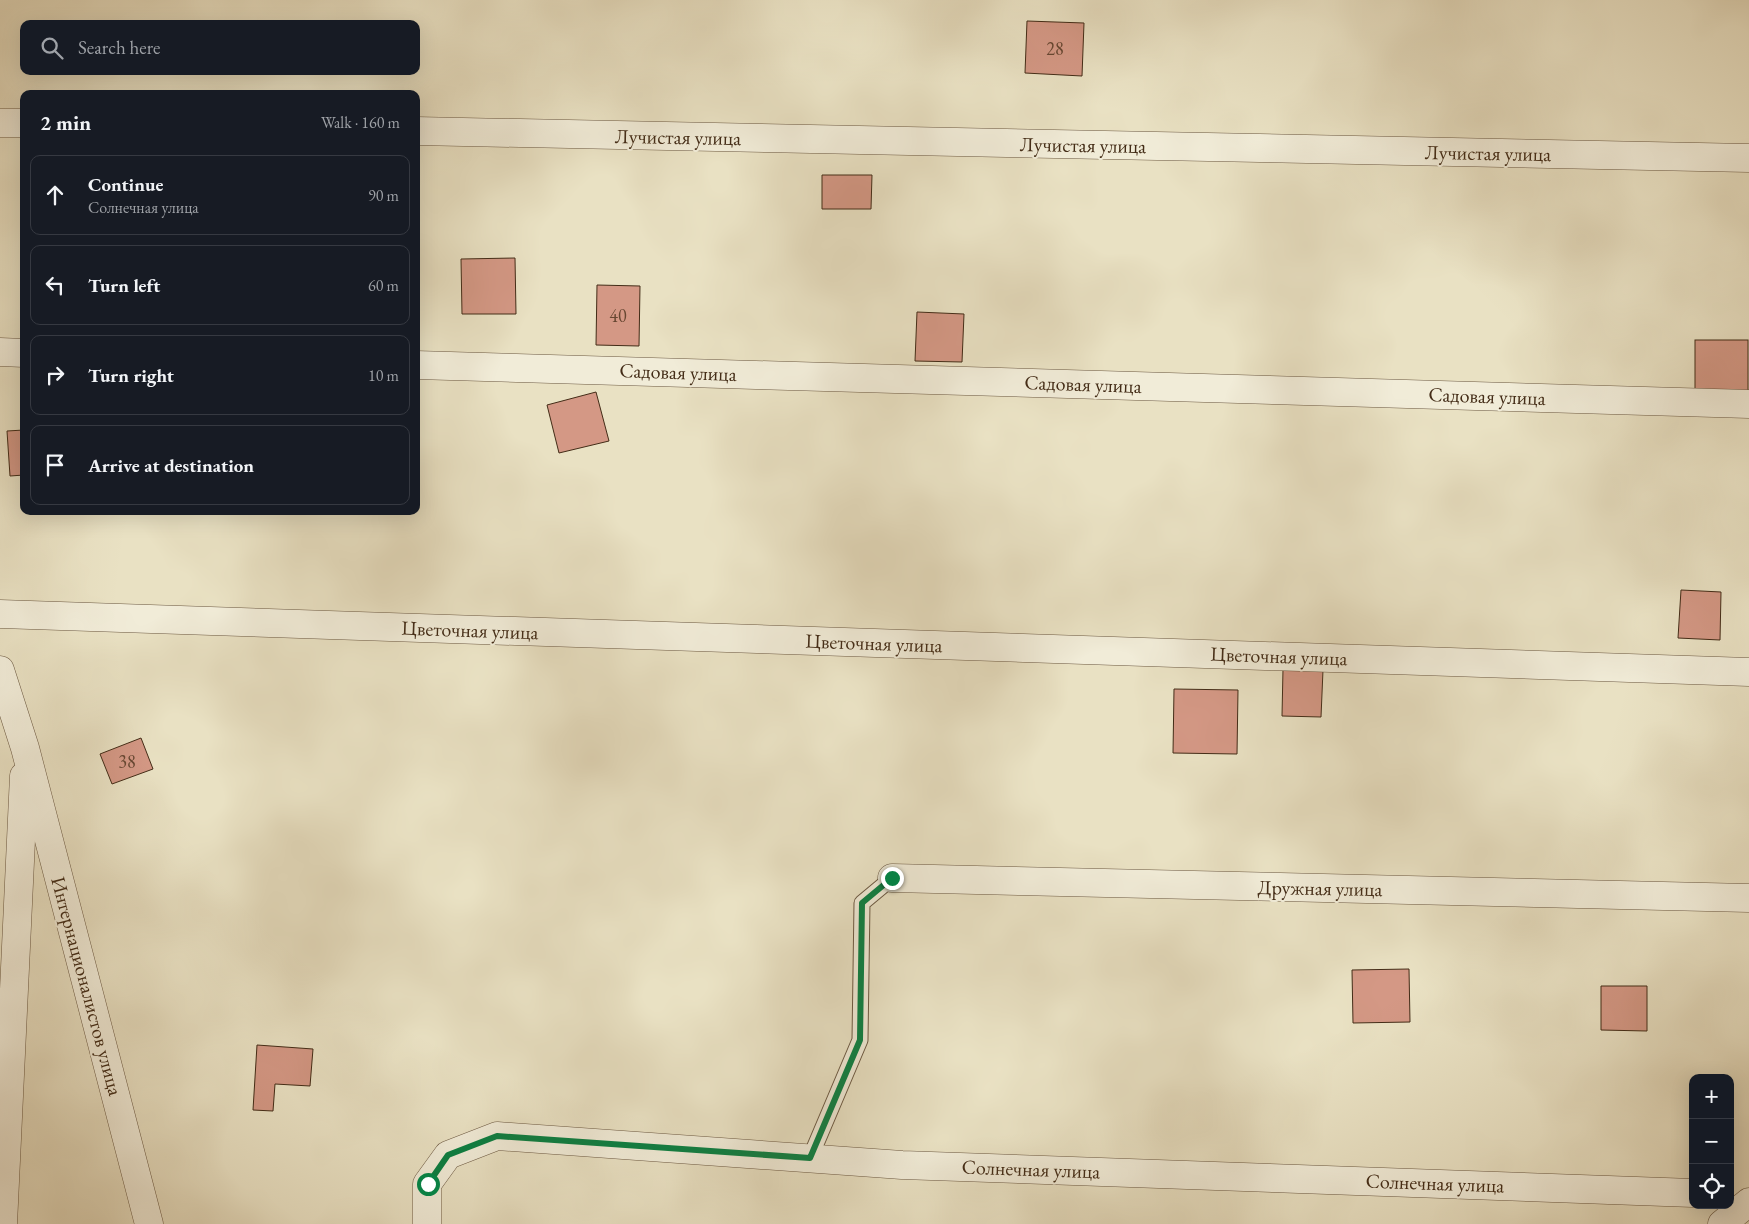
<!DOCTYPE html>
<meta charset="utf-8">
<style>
body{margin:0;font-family:"EB Garamond",serif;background:#242831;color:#f1f3f6}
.controls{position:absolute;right:15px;bottom:15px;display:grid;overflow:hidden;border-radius:10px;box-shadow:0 5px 20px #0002}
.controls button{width:45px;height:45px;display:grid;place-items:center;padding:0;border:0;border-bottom:1px solid #363941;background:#171b24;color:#f1f3f6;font:25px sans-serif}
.stop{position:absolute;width:15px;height:15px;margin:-11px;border:4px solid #0b8043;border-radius:50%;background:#fff}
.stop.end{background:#0b8043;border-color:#fff;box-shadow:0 1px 5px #0008}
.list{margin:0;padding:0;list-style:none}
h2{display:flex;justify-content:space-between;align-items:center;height:65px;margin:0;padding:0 20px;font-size:21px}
h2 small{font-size:16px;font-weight:400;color:#9ea1a6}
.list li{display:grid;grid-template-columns:32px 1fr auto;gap:15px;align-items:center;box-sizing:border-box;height:80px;margin:0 10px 10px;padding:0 10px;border:1px solid #363941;border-radius:10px}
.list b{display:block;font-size:19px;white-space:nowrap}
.list p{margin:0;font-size:16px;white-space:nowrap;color:#9ea1a6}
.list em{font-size:16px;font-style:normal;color:#9ea1a6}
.icon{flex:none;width:28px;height:28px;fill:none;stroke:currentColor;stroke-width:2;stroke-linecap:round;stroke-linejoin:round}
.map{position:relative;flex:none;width:1749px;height:1224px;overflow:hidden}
.search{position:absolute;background:#171b24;box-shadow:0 5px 20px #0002;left:20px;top:20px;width:400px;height:55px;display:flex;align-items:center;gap:12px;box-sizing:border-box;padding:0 18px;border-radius:10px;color:#9ea1a6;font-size:19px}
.panel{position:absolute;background:#171b24;box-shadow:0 5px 20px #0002;left:20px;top:90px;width:400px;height:425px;border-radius:10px}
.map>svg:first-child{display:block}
.building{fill:#d49885;stroke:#432c17}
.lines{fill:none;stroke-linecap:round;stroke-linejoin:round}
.service-casing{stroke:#6c5942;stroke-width:17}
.minor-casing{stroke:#6c5942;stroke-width:29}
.service{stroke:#f1ecd8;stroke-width:15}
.minor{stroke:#f1ecd8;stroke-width:28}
.route{stroke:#0b8043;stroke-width:6}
.labels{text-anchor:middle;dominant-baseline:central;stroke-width:4;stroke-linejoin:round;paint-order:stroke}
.number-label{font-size:18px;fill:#674732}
.street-label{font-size:20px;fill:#432c17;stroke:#f1ecd8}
</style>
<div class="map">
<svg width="1749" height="1224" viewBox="0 0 1749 1224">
<rect width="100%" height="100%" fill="#e9e1c3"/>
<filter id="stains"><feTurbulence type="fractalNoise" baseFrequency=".004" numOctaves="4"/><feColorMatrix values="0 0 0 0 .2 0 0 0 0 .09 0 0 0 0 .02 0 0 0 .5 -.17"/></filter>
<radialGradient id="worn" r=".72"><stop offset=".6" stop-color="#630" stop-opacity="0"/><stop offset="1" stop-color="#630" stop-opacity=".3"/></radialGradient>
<g class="building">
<polygon points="1027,21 1084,23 1082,76 1025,73"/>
<polygon points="822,175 872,175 871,209 822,209"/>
<polygon points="515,258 516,314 462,314 461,259"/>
<polygon points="597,285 640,286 639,346 596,345"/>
<polygon points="917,312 964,314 962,362 915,361"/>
<rect x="1695" y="340" width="53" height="54"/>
<polygon points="596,392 609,441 559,453 547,405"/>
<polygon points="24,430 24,475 10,476 7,431"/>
<polygon points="1681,590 1721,592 1720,640 1678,638"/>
<polygon points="1283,669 1323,670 1321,717 1282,716"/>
<polygon points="1174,689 1238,690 1237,754 1173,753"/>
<polygon points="141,738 153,769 112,784 100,754"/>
<polygon points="1409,969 1410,1022 1353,1023 1352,970"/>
<polygon points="1601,986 1647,986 1647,1031 1601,1030"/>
<polygon points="257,1045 313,1049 310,1086 275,1084 273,1111 253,1110"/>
</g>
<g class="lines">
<g class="service-casing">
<polyline id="service" points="810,1158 860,1040 862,903 892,878"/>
</g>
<g class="minor-casing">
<g id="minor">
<polyline points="0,123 24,123"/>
<polyline points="416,131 1749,158"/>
<polyline points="0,352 24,353"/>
<polyline points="416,365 1749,404"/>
<polyline points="0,614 1749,672"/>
<polyline points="0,670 25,748 149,1224"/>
<polyline points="892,878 1749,898"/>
<polyline points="3,1224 24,776"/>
<polyline points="427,1224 427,1184 448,1155 497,1136 902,1165 1693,1193"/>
<polyline points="1722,1224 1749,1202"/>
</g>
</g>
<use href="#service" class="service"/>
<use href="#minor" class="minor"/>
</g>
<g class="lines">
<polyline class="route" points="428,1184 448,1155 497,1136 810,1158 860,1040 862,903 892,878"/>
</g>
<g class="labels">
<g class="number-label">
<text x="1055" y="48">28</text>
<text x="618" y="315">40</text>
<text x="127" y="761">38</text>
</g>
<g class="street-label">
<text transform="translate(678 137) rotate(1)">Лучистая улица</text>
<text transform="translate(1083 145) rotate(1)">Лучистая улица</text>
<text transform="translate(1488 153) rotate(1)">Лучистая улица</text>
<text transform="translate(678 372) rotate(2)">Садовая улица</text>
<text transform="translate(1083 384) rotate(2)">Садовая улица</text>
<text transform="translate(1487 396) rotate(2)">Садовая улица</text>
<text transform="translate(470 630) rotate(2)">Цветочная улица</text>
<text transform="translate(874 643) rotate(2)">Цветочная улица</text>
<text transform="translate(1279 656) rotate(2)">Цветочная улица</text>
<text transform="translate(1320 888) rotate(1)">Дружная улица</text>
<text transform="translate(87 986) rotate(75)">Интернационалистов улица</text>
<text transform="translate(1031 1169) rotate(2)">Солнечная улица</text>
<text transform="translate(1435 1183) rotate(2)">Солнечная улица</text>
</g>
</g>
<rect width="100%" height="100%" filter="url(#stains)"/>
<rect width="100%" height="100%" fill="url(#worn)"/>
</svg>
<div class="controls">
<button>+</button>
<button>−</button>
<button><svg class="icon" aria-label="locate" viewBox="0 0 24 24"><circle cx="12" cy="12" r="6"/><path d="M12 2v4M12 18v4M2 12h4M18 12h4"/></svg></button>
</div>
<div class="stop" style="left:428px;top:1184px"></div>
<div class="stop end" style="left:892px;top:878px"></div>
<div class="search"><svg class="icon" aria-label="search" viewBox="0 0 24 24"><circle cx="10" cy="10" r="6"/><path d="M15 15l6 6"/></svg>Search here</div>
<section class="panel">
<h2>2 min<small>Walk · 160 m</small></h2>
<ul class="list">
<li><svg class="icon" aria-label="ahead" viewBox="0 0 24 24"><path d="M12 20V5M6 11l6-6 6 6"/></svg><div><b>Continue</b><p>Солнечная улица</p></div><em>90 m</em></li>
<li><svg class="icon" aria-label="left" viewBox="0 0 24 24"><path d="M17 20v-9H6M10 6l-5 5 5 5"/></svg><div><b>Turn left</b></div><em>60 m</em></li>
<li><svg class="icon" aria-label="right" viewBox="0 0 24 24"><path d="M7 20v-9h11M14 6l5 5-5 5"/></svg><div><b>Turn right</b></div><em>10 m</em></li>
<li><svg class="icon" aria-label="arrive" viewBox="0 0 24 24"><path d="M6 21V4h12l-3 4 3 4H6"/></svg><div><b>Arrive at destination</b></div></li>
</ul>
</section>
</div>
